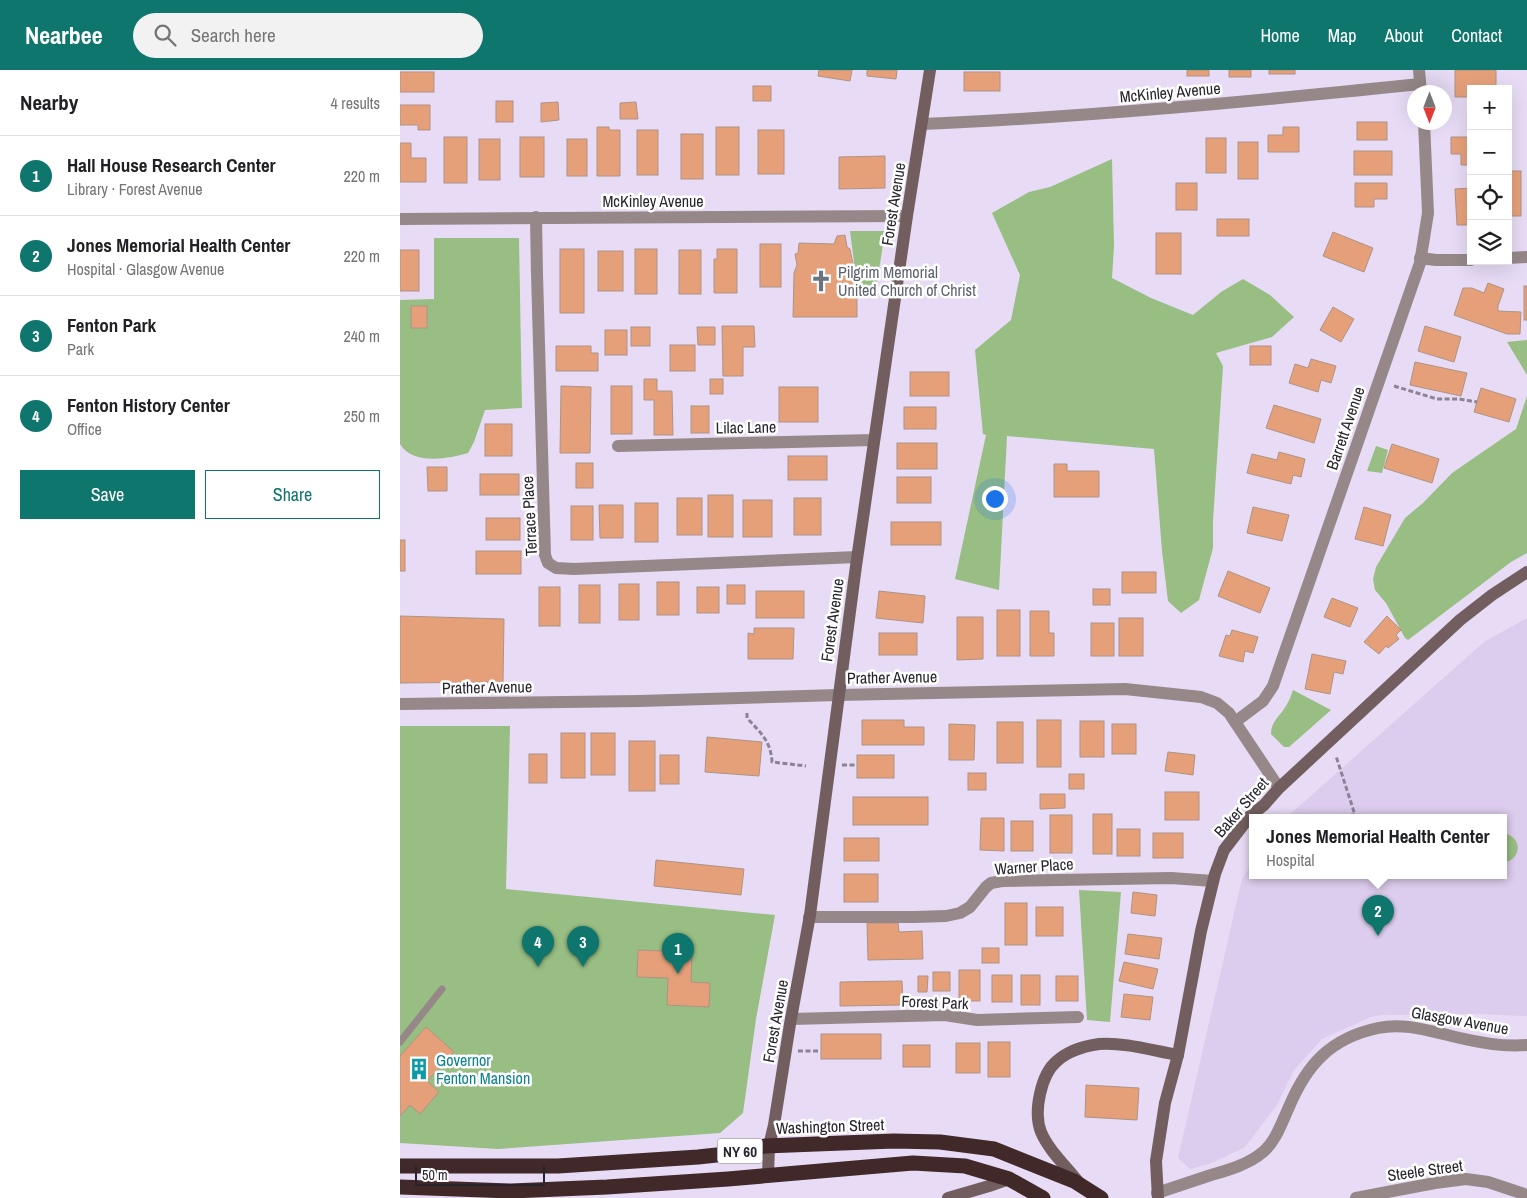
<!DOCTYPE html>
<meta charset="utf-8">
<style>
body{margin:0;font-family:"Archivo Narrow",sans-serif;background:#f2f2f2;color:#202124}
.controls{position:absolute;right:15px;top:15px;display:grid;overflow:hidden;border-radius:0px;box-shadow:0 5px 20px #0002}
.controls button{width:45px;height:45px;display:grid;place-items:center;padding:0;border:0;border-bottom:1px solid #e0e0e0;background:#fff;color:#202124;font:25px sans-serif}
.compass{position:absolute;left:1007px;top:15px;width:45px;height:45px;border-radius:50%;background:#fff;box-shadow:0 5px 20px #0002;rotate:180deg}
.scale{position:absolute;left:15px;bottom:12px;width:130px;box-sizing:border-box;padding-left:5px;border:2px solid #28242e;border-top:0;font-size:14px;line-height:18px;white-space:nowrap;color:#28242e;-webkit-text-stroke:4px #fff;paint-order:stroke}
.you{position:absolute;left:594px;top:428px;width:18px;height:18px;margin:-12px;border:4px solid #fff;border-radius:50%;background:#1a73e8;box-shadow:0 0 0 8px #1a73e833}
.badge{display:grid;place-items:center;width:32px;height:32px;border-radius:50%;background:#0f766e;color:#fff;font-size:16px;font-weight:700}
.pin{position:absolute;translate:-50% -41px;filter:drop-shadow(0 1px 2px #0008)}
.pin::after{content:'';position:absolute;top:26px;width:18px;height:15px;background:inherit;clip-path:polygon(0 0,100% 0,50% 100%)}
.popup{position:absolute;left:849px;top:744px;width:258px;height:65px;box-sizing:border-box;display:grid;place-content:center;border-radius:0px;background:#fff;filter:drop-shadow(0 1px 4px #0005);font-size:16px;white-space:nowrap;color:#757577}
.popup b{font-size:19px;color:#202124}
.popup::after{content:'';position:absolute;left:50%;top:100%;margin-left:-10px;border:10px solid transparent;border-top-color:#fff}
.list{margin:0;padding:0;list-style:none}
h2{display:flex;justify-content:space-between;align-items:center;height:65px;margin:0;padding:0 20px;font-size:21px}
h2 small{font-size:16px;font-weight:400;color:#757577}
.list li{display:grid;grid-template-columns:32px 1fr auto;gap:15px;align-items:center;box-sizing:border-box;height:80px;padding:0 20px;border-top:1px solid #e0e0e0}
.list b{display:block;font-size:19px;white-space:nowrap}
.list p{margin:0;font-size:16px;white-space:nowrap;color:#757577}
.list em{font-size:16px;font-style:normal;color:#757577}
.actions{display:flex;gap:10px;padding:15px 20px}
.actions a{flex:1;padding:11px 0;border:1px solid #0f766e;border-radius:0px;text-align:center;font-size:18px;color:#0f766e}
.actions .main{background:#0f766e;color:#fff}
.icon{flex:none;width:28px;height:28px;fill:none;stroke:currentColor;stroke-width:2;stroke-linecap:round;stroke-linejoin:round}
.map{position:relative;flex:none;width:1127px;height:1128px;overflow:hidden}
header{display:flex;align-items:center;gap:30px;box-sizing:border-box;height:70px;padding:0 25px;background:#0f766e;color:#fff}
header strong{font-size:24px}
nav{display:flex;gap:28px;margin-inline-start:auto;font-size:18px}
.search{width:350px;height:45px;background:#f2f2f2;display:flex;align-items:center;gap:12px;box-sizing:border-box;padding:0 18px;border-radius:28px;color:#757577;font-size:19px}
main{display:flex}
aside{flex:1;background:#fff}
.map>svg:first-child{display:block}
.built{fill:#dccced}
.green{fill:#98be83}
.building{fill:#e5a07a;stroke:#ae9385}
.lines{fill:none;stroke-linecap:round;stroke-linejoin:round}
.path{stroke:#8b8395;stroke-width:3;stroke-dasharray:5 2.5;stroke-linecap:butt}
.lane{stroke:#968888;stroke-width:7}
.street{stroke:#968888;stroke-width:12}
.secondary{stroke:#725e5e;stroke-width:12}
.highway{stroke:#412829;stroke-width:15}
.labels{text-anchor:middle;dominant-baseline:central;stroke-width:5;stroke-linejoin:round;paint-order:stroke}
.shield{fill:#fff;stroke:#68666d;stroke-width:1}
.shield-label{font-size:15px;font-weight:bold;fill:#28242e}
.street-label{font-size:16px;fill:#28242e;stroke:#fff}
.worship-label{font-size:16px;fill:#5b616d;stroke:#fff;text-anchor:start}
.culture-label{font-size:16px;fill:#0d838f;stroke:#fff;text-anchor:start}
</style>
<header>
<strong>Nearbee</strong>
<div class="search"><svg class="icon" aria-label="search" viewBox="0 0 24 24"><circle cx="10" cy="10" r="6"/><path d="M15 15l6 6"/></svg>Search here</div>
<nav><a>Home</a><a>Map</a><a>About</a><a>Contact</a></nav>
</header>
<main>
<aside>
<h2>Nearby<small>4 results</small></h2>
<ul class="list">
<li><span class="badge">1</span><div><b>Hall House Research Center</b><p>Library · Forest Avenue</p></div><em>220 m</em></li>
<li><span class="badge">2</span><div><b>Jones Memorial Health Center</b><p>Hospital · Glasgow Avenue</p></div><em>220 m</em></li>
<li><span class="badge">3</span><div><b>Fenton Park</b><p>Park</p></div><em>240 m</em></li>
<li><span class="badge">4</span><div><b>Fenton History Center</b><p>Office</p></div><em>250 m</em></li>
</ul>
<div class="actions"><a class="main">Save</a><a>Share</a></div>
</aside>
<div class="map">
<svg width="1127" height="1128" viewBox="0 0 1127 1128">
<rect width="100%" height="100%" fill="#e7dbf5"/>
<polygon class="built" points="1127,548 1127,946 1082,944 981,945 971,947 922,969 894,1000 877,1035 845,1077 812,1093 790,1099 778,1088 842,809 853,793 853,805 1103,805 1103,747 887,747 1084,572"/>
<g class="green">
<polygon points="712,89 714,176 712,208 751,228 793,245 821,222 843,209 870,225 894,247 872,267 816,283 823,296 813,451 813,478 799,530 781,543 768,531 762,481 754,379 607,366 599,520 555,509 586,365 583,364 575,280 611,250 620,205 592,143 629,122 650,117"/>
<polygon points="450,161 485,161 476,220 459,221 458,204 453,205 454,192"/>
<path d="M34,168H119L122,338L85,340L74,372L68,383C48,389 12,395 0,374V230L34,229Z"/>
<polygon points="1127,270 1127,305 1107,272"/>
<polygon points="1127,326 1127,483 1111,492 1008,570 1005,568 986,533 975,520 973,509 976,497 1005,448 1023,433 1052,403 1116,359"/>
<polygon points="976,376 988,380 982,403 967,401"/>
<path d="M893,620L931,640L889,677H884L871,664C871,652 878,648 884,639C888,633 891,627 893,620Z"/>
<polygon points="0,656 110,656 106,819 375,845 356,949 343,1043 320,1063 98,1079 0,1073"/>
<path d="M1103,763C1122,766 1123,788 1104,793Z"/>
<polygon points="679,820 721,822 710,952 687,950"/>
</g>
<g class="building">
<polygon points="419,0 452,0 450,11 418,6"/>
<polygon points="467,0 497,0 496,9 467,6"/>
<rect x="787" y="0" width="22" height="6"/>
<rect x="829" y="0" width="22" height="7"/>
<rect x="869" y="0" width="26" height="4"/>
<polygon points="1055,0 1096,0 1096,19 1071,19 1071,27 1055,27"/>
<rect x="0" y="2" width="34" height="20"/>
<rect x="564" y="2" width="36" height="19"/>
<rect x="353" y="16" width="18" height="15"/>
<rect x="96" y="31" width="17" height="21"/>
<polygon points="158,32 159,50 141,52 141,33"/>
<polygon points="236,32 238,49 220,49 220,33"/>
<polygon points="0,35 30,35 30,60 18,60 18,55 0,55"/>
<rect x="957" y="52" width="30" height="18"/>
<polygon points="197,57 209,57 209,60 220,60 220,106 197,106"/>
<rect x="316" y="57" width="23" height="48"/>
<polygon points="883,57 899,57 899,82 868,82 868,65 883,65"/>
<rect x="237" y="60" width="21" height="45"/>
<rect x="358" y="60" width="26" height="44"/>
<rect x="281" y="64" width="22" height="45"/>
<rect x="44" y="67" width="23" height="46"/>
<rect x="120" y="67" width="24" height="40"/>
<polygon points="1051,67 1071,67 1071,95 1061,95 1061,84 1051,84"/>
<rect x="806" y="68" width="20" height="35"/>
<rect x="79" y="69" width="21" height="41"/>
<rect x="167" y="69" width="20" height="37"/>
<rect x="838" y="72" width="20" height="37"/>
<polygon points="0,73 11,73 11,88 26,88 26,112 0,112"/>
<rect x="954" y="81" width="38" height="24"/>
<polygon points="485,86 485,118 439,119 439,87"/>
<rect x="1108" y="101" width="13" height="45"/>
<rect x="776" y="113" width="21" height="27"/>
<polygon points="955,113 987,113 987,129 974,129 974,137 955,137"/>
<polygon points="1071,118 1071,155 1057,155 1055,119"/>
<rect x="817" y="149" width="32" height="17"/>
<polygon points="933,162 973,178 964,202 923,186"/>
<rect x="756" y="163" width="25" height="41"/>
<polygon points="445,165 447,177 450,179 453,194 450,208 457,208 457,247 393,247 394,203 397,195 395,184 398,183 399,173 434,174 437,166"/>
<rect x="360" y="174" width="21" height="43"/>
<rect x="160" y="179" width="24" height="64"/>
<rect x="235" y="179" width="22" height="45"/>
<polygon points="317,179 337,179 337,223 314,223 314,189 317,189"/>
<rect x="0" y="180" width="19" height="41"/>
<rect x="279" y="180" width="22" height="44"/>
<rect x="198" y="181" width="25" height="40"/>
<polygon points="1088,213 1104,219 1098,236 1098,241 1121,242 1120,264 1107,264 1054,245 1063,218 1072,218 1084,223"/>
<rect x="1124" y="216" width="3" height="34"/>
<rect x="11" y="236" width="16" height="22"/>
<polygon points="933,237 954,249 941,272 920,260"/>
<polygon points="322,256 354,256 355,277 343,277 343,306 323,306"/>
<polygon points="1025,256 1061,267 1054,292 1018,281"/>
<rect x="231" y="257" width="19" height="19"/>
<polygon points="297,257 315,257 315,275 298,275"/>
<rect x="205" y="260" width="22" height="25"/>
<rect x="270" y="275" width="25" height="26"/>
<polygon points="156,276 191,276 191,283 198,283 198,301 156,301"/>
<rect x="850" y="276" width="21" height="19"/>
<polygon points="911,289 936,296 931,313 921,310 918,322 889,313 895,294 908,298"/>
<polygon points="1015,292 1067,303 1061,326 1010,315"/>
<rect x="510" y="302" width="39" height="24"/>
<polygon points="244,309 257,309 257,321 272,321 273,365 254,365 254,330 244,330"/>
<rect x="310" y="309" width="13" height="15"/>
<polygon points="161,316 191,317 190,383 160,383"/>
<rect x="211" y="316" width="21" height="48"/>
<rect x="379" y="317" width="39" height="35"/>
<polygon points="1081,318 1116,329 1109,352 1074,342"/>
<polygon points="874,335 921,349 914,373 866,358"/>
<rect x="291" y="336" width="18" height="27"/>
<rect x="504" y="337" width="32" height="22"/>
<rect x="85" y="354" width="27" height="32"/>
<rect x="497" y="373" width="40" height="26"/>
<polygon points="992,374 1039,389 1032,413 984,398"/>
<polygon points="879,382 905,389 901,407 893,405 891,414 847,403 852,384 877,390"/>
<rect x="388" y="386" width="39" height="24"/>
<rect x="176" y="393" width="17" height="25"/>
<polygon points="654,394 667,394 667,401 699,401 699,427 654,427"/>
<polygon points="27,397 47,397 47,421 28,421"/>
<rect x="80" y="404" width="39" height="21"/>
<rect x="497" y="407" width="34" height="26"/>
<rect x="308" y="425" width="25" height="42"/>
<rect x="277" y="428" width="25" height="37"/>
<rect x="394" y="428" width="27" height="37"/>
<rect x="343" y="430" width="29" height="37"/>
<rect x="235" y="433" width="23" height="39"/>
<polygon points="199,435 223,435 223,468 200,468"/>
<rect x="171" y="436" width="22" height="34"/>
<polygon points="853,437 889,445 882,471 847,463"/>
<polygon points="964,437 991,445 983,476 955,469"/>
<rect x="86" y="448" width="34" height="22"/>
<rect x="491" y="452" width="50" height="23"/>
<rect x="0" y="470" width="5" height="31"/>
<rect x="76" y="481" width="45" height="23"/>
<polygon points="828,501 870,518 860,543 818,526"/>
<rect x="722" y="502" width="34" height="21"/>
<rect x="257" y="512" width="22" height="33"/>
<rect x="219" y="514" width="20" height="36"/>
<rect x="179" y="515" width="21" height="38"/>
<rect x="327" y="515" width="18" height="19"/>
<rect x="139" y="517" width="21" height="39"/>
<rect x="297" y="517" width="22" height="26"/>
<rect x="693" y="519" width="17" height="16"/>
<rect x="356" y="521" width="48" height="27"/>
<polygon points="479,521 525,526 523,553 476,548"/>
<polygon points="932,528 958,538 950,557 924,547"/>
<rect x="597" y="540" width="23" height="46"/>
<polygon points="630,541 649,541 649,563 654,563 654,586 630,586"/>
<polygon points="0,546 104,549 103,612 0,613"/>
<polygon points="987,546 1001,560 996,565 999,569 988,578 986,576 979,584 964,572"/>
<polygon points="557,547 583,547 583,589 557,590"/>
<rect x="719" y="548" width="24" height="38"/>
<rect x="691" y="553" width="23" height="33"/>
<polygon points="354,558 394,558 393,589 348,589 348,563 354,564"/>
<polygon points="832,560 858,567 853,583 845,581 843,592 819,586 826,565 830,566"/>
<rect x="479" y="563" width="38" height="22"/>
<polygon points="912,584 946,591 943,604 934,602 930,624 905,619"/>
<polygon points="462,650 504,650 504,657 524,657 524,675 462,675"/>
<rect x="637" y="650" width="24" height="47"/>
<rect x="680" y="651" width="24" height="36"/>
<rect x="597" y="652" width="26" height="41"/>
<polygon points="549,654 575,655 574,690 549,690"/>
<rect x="712" y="654" width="24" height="30"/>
<rect x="161" y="663" width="24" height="45"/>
<rect x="191" y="663" width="24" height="42"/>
<polygon points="307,667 362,672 359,706 305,702"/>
<rect x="229" y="671" width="26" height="50"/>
<polygon points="768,682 795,685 793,705 765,701"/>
<rect x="129" y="684" width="18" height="29"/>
<rect x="260" y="685" width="19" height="29"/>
<rect x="457" y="685" width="37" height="23"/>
<rect x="568" y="703" width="18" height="17"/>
<rect x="669" y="704" width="15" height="15"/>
<rect x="765" y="722" width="34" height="28"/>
<polygon points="640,724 665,724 665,738 640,739"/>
<rect x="453" y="727" width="75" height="28"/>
<rect x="693" y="744" width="19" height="40"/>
<rect x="650" y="745" width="22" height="38"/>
<polygon points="581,748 604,748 604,781 580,780"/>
<rect x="611" y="751" width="22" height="30"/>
<rect x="717" y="759" width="23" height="27"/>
<rect x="753" y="763" width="30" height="25"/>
<rect x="444" y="768" width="35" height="23"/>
<polygon points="256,790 344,799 341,825 254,816"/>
<rect x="444" y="804" width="34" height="28"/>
<polygon points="733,822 757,825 755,846 731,843"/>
<rect x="605" y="833" width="22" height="42"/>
<rect x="636" y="837" width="27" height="29"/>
<polygon points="467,853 498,853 499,862 522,861 523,889 468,890"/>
<polygon points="728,864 762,868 759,889 725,884"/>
<rect x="582" y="878" width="17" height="15"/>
<polygon points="238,880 292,882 291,912 310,913 309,937 267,935 268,908 237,907"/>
<polygon points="724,892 758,899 753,919 719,911"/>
<rect x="559" y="900" width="21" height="31"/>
<rect x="533" y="902" width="17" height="19"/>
<rect x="592" y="905" width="20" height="27"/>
<rect x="621" y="905" width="19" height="30"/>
<polygon points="518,906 528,906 527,922 518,922"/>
<rect x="656" y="906" width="22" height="25"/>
<polygon points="502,911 503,935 440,936 440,912"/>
<polygon points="724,924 753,927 750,950 721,947"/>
<polygon points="26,957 54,982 27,1011 39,1022 20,1044 10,1035 0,1046 0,986"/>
<rect x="421" y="964" width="60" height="25"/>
<rect x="588" y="972" width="22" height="35"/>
<rect x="556" y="973" width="24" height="30"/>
<rect x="503" y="975" width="27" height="22"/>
<polygon points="686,1015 739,1018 737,1050 685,1047"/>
</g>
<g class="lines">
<g class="path">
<polyline points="994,316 1037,329 1059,329 1077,332"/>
<path d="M347,643V648C360,662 371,671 372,692L406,696"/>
<polyline points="442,695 457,695"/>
<polyline points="928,747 955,745 936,686"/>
<polyline points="398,981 418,981"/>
</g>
<polyline class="lane" points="0,972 42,919"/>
<g class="street">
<polyline points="1019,0 1021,22"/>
<path d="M522,54C689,47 854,31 1020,14"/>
<polyline points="136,147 137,204 145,485 148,493 156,498 174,499 457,487"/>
<polyline points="0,149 507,146"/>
<polyline points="1020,188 1036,190 1071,190"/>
<polyline points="1108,188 1127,187"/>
<polyline points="218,376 474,370"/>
<polyline points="0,634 240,631 438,625 725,619 801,627 817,633 829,643 879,718"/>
<polyline points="835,652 863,631 873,616 1020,193 1028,143 1024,52"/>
<polyline points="409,847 515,847 546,846 560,843 570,837 586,817 591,813 602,811 771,808 813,811"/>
<polyline points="391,949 545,945 577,950 678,947"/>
<path d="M757,1123C775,1117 793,1111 811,1105C829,1100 849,1094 863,1082C876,1071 882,1052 889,1037C907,994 931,968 978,958C1006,952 1032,962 1060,968C1081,973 1105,977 1127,975"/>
<polyline points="956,1128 1035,1113 1066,1109 1088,1112 1127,1125"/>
</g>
<g class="secondary">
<polyline points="368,1105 369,1076 374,1055 390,954 410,845 456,496 507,146 530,0"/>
<path d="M680,1114C667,1097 649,1081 641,1062C633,1042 641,1004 657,991C668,981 685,976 699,974C724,972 754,981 778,985"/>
<polyline points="548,1128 589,1116 609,1109"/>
<polyline points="758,1128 756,1091 765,1033 778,985 801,861 815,804 824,780 850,746 864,735 879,718 1060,550 1092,525 1127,502"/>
</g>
<g class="highway">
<polyline points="0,1096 158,1096 298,1087 326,1084 365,1076 494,1071 540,1072 594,1079 674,1111 701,1128"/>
<polyline points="0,1117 111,1121 207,1117 328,1109 513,1093 565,1096 609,1109 643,1128"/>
</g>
</g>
<defs>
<g id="church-bare" transform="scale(1.725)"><path d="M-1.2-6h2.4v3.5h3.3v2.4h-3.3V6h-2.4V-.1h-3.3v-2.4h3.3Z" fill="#6b7280" stroke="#fff" stroke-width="2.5" paint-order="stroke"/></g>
<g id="building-bare" transform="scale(1.725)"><path d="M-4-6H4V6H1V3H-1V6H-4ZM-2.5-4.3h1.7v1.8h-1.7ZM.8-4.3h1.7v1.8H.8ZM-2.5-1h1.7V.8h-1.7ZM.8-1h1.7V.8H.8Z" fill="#0f9aa8" stroke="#fff" stroke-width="2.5" paint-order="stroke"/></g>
</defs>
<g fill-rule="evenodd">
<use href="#church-bare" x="421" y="211"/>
<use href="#building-bare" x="19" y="999"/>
</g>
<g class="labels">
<rect class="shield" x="317.5" y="1068.5" width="45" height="25" rx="4"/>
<g class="shield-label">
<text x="340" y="1081">NY 60</text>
</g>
<g class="street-label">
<text transform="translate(770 22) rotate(-5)">McKinley Avenue</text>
<text x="253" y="131">McKinley Avenue</text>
<text transform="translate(493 134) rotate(-81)">Forest Avenue</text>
<text transform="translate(346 357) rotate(-1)">Lilac Lane</text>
<text transform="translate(945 358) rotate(-71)">Barrett Avenue</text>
<text transform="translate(129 446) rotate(-93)">Terrace Place</text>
<text transform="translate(432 550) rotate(-82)">Forest Avenue</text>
<text transform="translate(492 607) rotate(-1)">Prather Avenue</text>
<text transform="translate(87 617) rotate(-1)">Prather Avenue</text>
<text transform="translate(841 737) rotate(-49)">Baker Street</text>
<text transform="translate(634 796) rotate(-4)">Warner Place</text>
<text transform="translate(535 932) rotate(2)">Forest Park</text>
<text transform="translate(1060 950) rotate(10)">Glasgow Avenue</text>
<text transform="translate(375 951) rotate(-80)">Forest Avenue</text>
<text transform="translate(430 1056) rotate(-2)">Washington Street</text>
<text transform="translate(1025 1100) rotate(-8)">Steele Street</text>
</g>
<g class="worship-label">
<text x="438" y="202">Pilgrim Memorial<tspan x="438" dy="18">United Church of Christ</tspan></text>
</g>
<g class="culture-label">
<text x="36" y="990">Governor<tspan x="36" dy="18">Fenton Mansion</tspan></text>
</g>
</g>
</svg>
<div class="controls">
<button>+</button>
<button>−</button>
<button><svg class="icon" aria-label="locate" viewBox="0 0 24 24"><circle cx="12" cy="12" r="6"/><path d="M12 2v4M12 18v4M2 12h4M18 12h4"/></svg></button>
<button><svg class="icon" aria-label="layers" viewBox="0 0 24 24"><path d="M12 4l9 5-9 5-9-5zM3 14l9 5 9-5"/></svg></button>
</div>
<svg class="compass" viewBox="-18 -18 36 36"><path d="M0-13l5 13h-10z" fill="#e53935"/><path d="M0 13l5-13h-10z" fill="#757577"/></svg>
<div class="scale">50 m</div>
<div class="you"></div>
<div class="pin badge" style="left:278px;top:904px">1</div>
<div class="pin badge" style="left:978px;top:866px">2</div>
<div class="popup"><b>Jones Memorial Health Center</b>Hospital</div>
<div class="pin badge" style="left:183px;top:897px">3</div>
<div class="pin badge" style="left:138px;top:897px">4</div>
</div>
</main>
